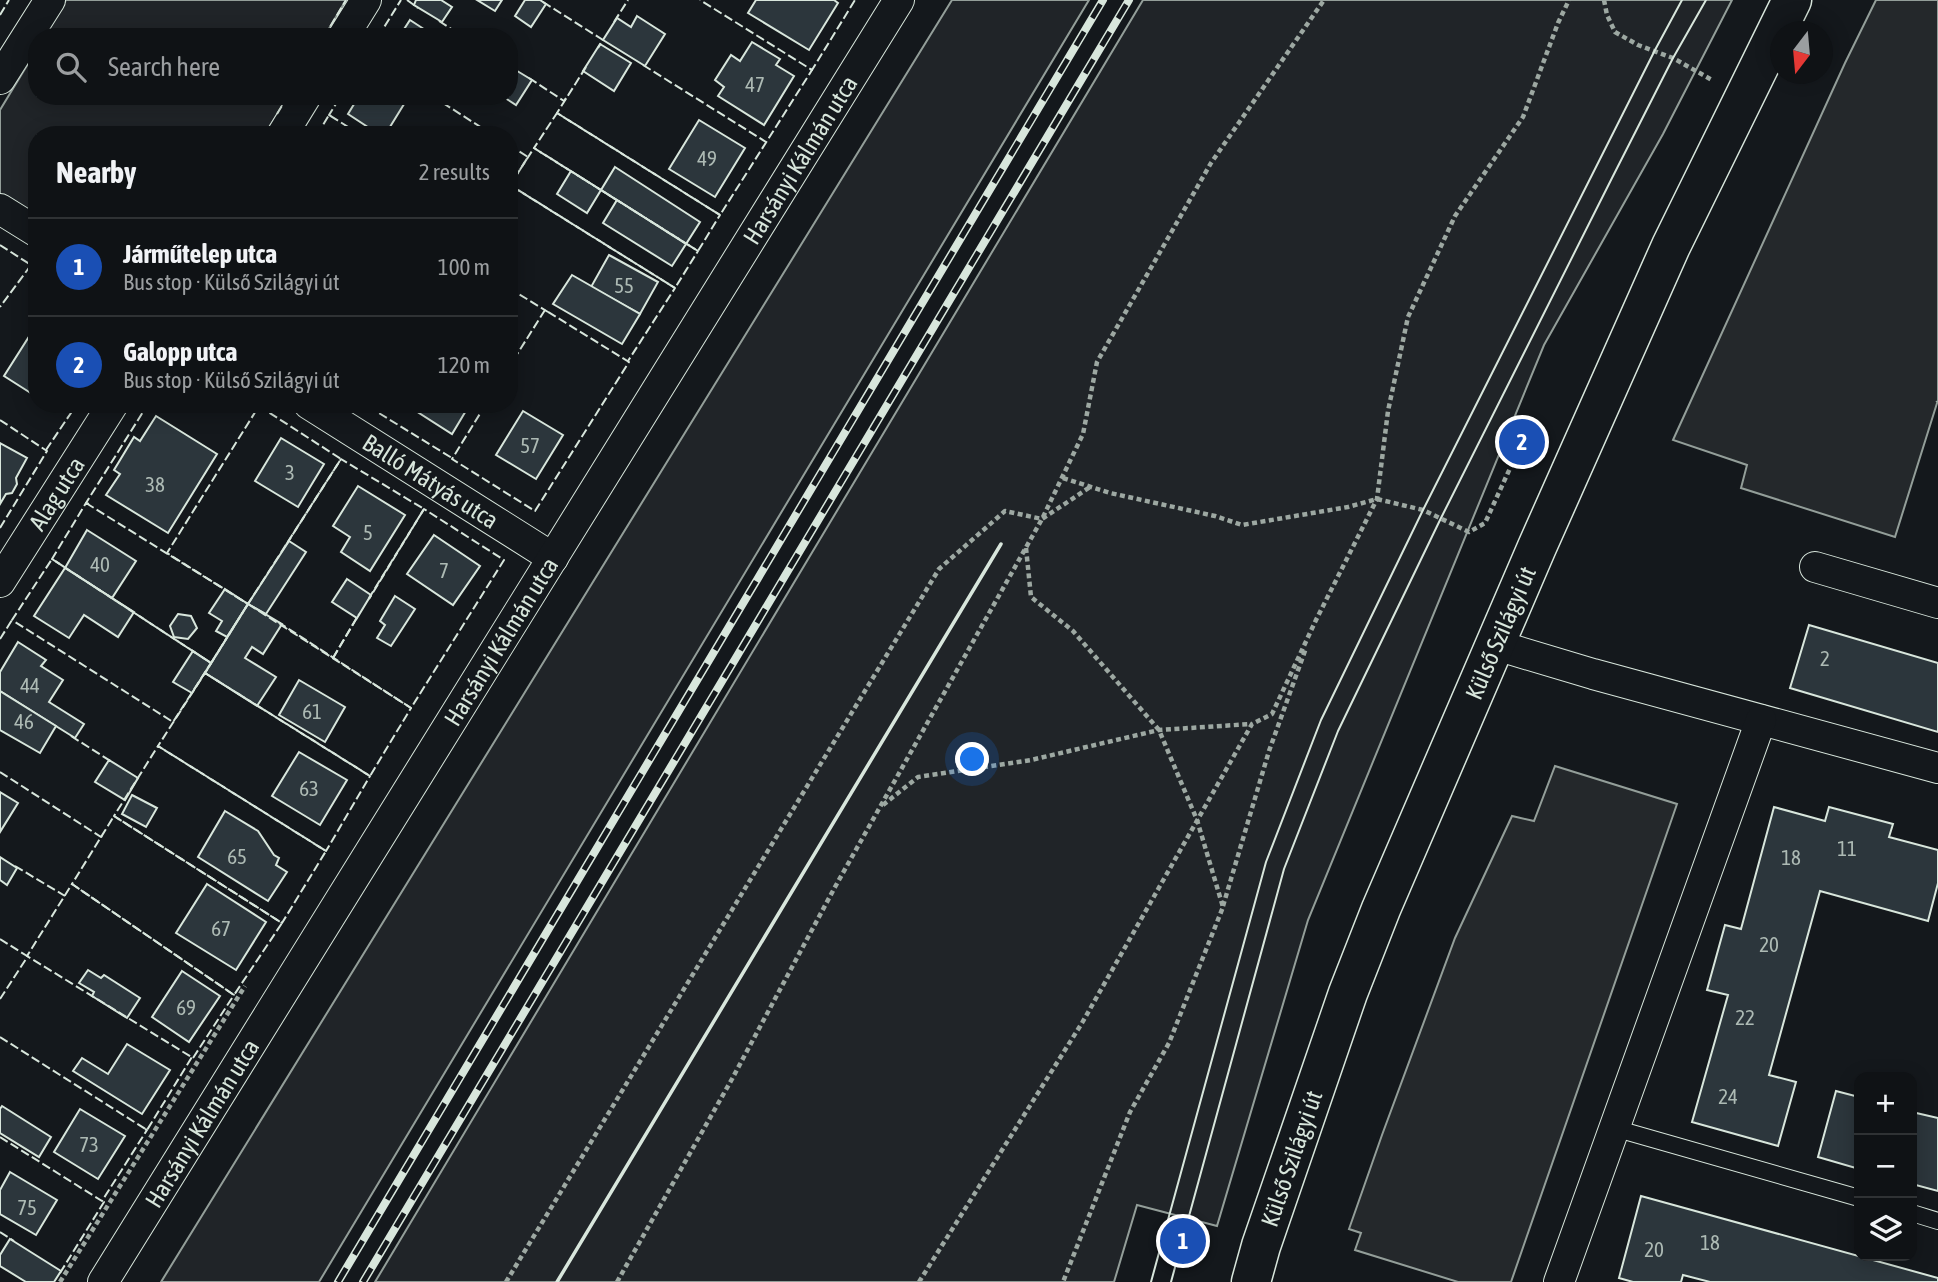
<!DOCTYPE html>
<meta charset="utf-8">
<style>
body{margin:0;font-family:"Asap Condensed",sans-serif;background:#181b1e;color:#f1f3f6}
.controls{position:absolute;right:21px;bottom:21px;display:grid;overflow:hidden;border-radius:14px;box-shadow:0 4px 18px #0003}
.controls button{width:63px;height:63px;display:grid;place-items:center;padding:0;border:0;border-bottom:2px solid #2f3234;background:#0f1215;color:#f1f3f6;font:35px sans-serif}
.compass{position:absolute;left:1770px;top:21px;width:63px;height:63px;border-radius:50%;background:#0f1215;box-shadow:0 4px 18px #0003;rotate:196deg}
.you{position:absolute;left:973px;top:760px;width:24px;height:24px;margin:-18px;border:5px solid #fff;border-radius:50%;background:#1a73e8;box-shadow:0 0 0 10px #1a73e833}
.badge{display:grid;place-items:center;width:46px;height:46px;border-radius:50%;background:#ffb74d;color:#fff;font-size:23px;font-weight:700}
.pin{position:absolute;translate:-50% -50%;border:4px solid #fff;box-shadow:0 2px 7px #0006}
.list{margin:0;padding:0;list-style:none}
h2{display:flex;justify-content:space-between;align-items:center;height:91px;margin:0;padding:0 28px;font-size:30px}
h2 small{font-size:23px;font-weight:400;color:#9b9ea0}
.list li{display:grid;grid-template-columns:46px 1fr auto;gap:21px;align-items:center;box-sizing:border-box;height:98px;padding:0 28px;border-top:2px solid #2f3234}
.list b{display:block;font-size:26px;white-space:nowrap}
.list p{margin:0;font-size:23px;white-space:nowrap;color:#9b9ea0}
.list em{font-size:23px;font-style:normal;color:#9b9ea0}
.icon{flex:none;width:38px;height:38px;fill:none;stroke:currentColor;stroke-width:2;stroke-linecap:round;stroke-linejoin:round}
.map{position:relative;flex:none;width:1938px;height:1282px;overflow:hidden}
.search{position:absolute;background:#0f1215;box-shadow:0 4px 18px #0003;left:28px;top:28px;width:490px;height:77px;display:flex;align-items:center;gap:18px;box-sizing:border-box;padding:0 24px;border-radius:28px;color:#9b9ea0;font-size:26px}
.panel{position:absolute;background:#0f1215;box-shadow:0 4px 18px #0003;left:28px;top:126px;width:490px;height:287px;border-radius:28px}
.map>svg:first-child{display:block}
.green{fill:#202428;stroke:#939e99;stroke-width:2}
.parking{fill:#24282b;stroke:#939e99;stroke-width:2}
.building{fill:#2c363c;stroke:#d8e6dc;stroke-width:2}
.lines{fill:none;stroke-linecap:round;stroke-linejoin:round}
.lane-casing{stroke:#d8e6dc;stroke-width:18}
.street-casing{stroke:#d8e6dc;stroke-width:32}
.secondary-casing{stroke:#d8e6dc;stroke-width:41}
.path{stroke:#9da8a2;stroke-width:4.5;stroke-dasharray:5 3.5;stroke-linecap:butt}
.lane{stroke:#14181c;stroke-width:16}
.street{stroke:#14181c;stroke-width:30}
.secondary{stroke:#14181c;stroke-width:38}
.tram{stroke:#d8e6dc;stroke-width:2}
.rail-casing{stroke:#d8e6dc;stroke-width:8}
.rail{stroke:#14181c;stroke-width:5;stroke-dasharray:16;stroke-linecap:butt}
.fence{stroke:#d8e6dc;stroke-width:2;stroke-dasharray:9 3.5;stroke-linecap:butt}
.wall{stroke:#d8e6dc;stroke-width:3.5}
.labels{text-anchor:middle;dominant-baseline:central;stroke-width:5;stroke-linejoin:round;paint-order:stroke}
.number-label{font-size:21px;fill:#adbab4}
.street-label{font-size:24px;fill:#d8e6dc;stroke:#14181c}
</style>
<div class="map">
<svg width="1938" height="1282" viewBox="0 0 1938 1282">
<rect width="100%" height="100%" fill="#14181c"/>
<g class="green">
<polygon points="66,0 346,0 324,37 44,37"/>
<polygon points="952,0 1089,0 319,1282 161,1282"/>
<polygon points="1143,0 1732,0 1663,134 1544,345 1308,920 1217,1226 1137,1205 1114,1282 375,1282"/>
<polygon points="37,49 37,96 288,96 265,135 37,135 37,220 0,198 0,110"/>
</g>
<g class="parking">
<polygon points="1876,0 1938,0 1938,400 1895,537 1741,488 1747,465 1673,440 1845,63"/>
<polygon points="1555,766 1677,804 1511,1282 1458,1282 1355,1250 1361,1233 1349,1229 1382,1135 1455,938 1512,816 1534,821"/>
</g>
<g class="building">
<polygon points="416,0 441,0 452,7 442,22 414,5"/>
<polygon points="477,0 502,0 495,11"/>
<polygon points="525,0 540,0 546,4 531,27 515,16"/>
<polygon points="756,0 834,0 838,3 809,50 748,13"/>
<polygon points="637,16 665,34 645,66 603,40 617,18 631,27"/>
<polygon points="410,20 436,37 399,37"/>
<polygon points="752,42 780,59 776,65 794,76 764,125 718,96 724,87 715,80 731,55 740,61"/>
<polygon points="600,44 631,63 614,91 583,71"/>
<polygon points="509,66 532,80 516,105 502,96 509,96"/>
<polygon points="359,96 409,96 385,135 380,135 348,114"/>
<polygon points="699,120 745,148 715,197 669,169"/>
<polygon points="615,167 700,222 686,244 601,190"/>
<polygon points="571,171 601,190 587,213 557,194"/>
<polygon points="617,200 686,244 672,266 603,223"/>
<polygon points="609,255 658,282 640,314 591,287"/>
<polygon points="572,275 640,314 622,344 553,304"/>
<polygon points="37,324 37,397 4,376"/>
<polygon points="49,404 65,404 60,411"/>
<polygon points="405,404 470,404 452,434"/>
<polygon points="523,411 563,435 536,479 496,455"/>
<polygon points="156,416 217,454 168,533 106,495 120,474 114,470 134,437 140,441"/>
<polygon points="281,438 324,464 298,507 255,481"/>
<polygon points="0,443 27,458 16,478 17,484 12,493 6,494 0,504"/>
<polygon points="358,486 405,515 370,571 341,552 350,537 333,526"/>
<polygon points="87,530 136,561 112,598 65,568"/>
<polygon points="434,535 480,566 453,605 407,574"/>
<polygon points="289,541 306,552 266,614 248,604"/>
<polygon points="65,568 134,612 118,637 84,615 69,638 34,616"/>
<polygon points="347,579 371,595 357,618 332,602"/>
<polygon points="225,589 248,604 227,637 216,631 222,621 209,613"/>
<polygon points="395,596 415,609 391,646 377,638 385,625 380,621"/>
<polygon points="248,604 282,624 263,654 252,647 245,658 276,677 257,706 205,673"/>
<polygon points="178,614 191,616 197,628 188,639 174,637 170,626"/>
<polygon points="1809,625 1938,663 1938,732 1790,688"/>
<polygon points="18,642 46,660 41,666 63,680 49,702 84,724 75,738 0,691 0,672"/>
<polygon points="193,651 211,663 192,693 173,682"/>
<polygon points="299,680 345,707 325,742 279,715"/>
<polygon points="0,691 56,726 40,753 0,730"/>
<polygon points="299,752 347,780 320,825 272,796"/>
<polygon points="109,760 138,778 125,800 95,782"/>
<polygon points="0,792 18,803 0,832"/>
<polygon points="132,795 157,808 146,827 122,814"/>
<polygon points="1774,807 1825,821 1829,807 1893,824 1889,837 1938,850 1938,883 1928,921 1820,891 1769,1075 1796,1082 1778,1146 1692,1122 1728,995 1707,990 1725,925 1741,929"/>
<polygon points="225,811 258,831 274,855 279,858 276,865 287,872 268,901 198,857"/>
<polygon points="0,857 17,868 7,885 0,880"/>
<polygon points="207,884 266,922 236,970 176,933"/>
<polygon points="88,970 101,978 104,975 140,998 127,1018 92,996 94,992 79,983"/>
<polygon points="182,971 220,996 189,1042 152,1017"/>
<polygon points="127,1044 170,1070 142,1114 73,1071 82,1058 108,1074"/>
<polygon points="1836,1091 1859,1097 1859,1169 1818,1157"/>
<polygon points="2,1106 51,1137 39,1157 0,1133 0,1109"/>
<polygon points="80,1109 125,1136 98,1179 54,1152"/>
<polygon points="1912,1112 1938,1118 1938,1191 1912,1184"/>
<polygon points="10,1172 57,1200 36,1235 0,1214 0,1190"/>
<polygon points="1641,1196 1938,1278 1938,1282 1710,1282 1683,1275 1681,1282 1633,1282 1619,1278"/>
<polygon points="10,1239 61,1271 54,1282 26,1282 0,1266 0,1255"/>
</g>
<g class="lines">
<g class="lane-casing">
<g id="lane">
<polyline points="1614,1128 1859,1198"/>
<polyline points="1912,1213 1938,1221"/>
</g>
</g>
<g class="street-casing">
<g id="street">
<polyline points="343,37 366,0"/>
<polyline points="0,79 50,0"/>
<polyline points="282,135 306,96"/>
<polyline points="0,209 37,232"/>
<path id="s1" d="M309,404L553,558"/>
<polyline points="1815,567 1938,603"/>
<path id="s2" d="M0,582L113,404"/>
<polyline points="1496,645 1593,674 1938,768"/>
<path id="s3" d="M103,1282L899,0"/>
<polyline points="1559,1282 1761,720"/>
</g>
</g>
<g class="secondary-casing">
<g id="secondary">
<path id="s4" d="M1251,1282L1261,1246L1348,993L1381,909L1537,547L1671,246L1792,0"/>
</g>
</g>
<g class="path">
<polyline points="1604,0 1607,15 1615,32 1638,45 1673,58 1712,80"/>
<polyline points="1938,402 1938,401"/>
<polyline points="1063,478 1110,493 1215,516 1242,525 1348,507 1377,499 1423,510 1469,532 1485,523 1522,442"/>
<polyline points="1026,548 1031,597 1073,631 1159,730 1197,820 1223,907 1169,1043 1130,1112 1063,1282"/>
<polyline points="883,805 918,777 1031,760 1159,730 1251,724"/>
<polyline points="1223,906 1269,751 1306,648"/>
<polyline points="60,1282 245,986"/>
<polyline points="506,1282 939,569 1005,511 1042,519 1090,487"/>
<polyline points="617,1282 732,1079 835,887 1042,519 1083,434 1097,362 1211,163 1324,0"/>
<polyline points="919,1282 1082,1023 1252,724 1272,714 1316,620 1377,499 1388,411 1408,317 1455,216 1523,117 1558,23 1569,0"/>
</g>
<use href="#lane" class="lane"/>
<use href="#street" class="street"/>
<use href="#secondary" class="secondary"/>
<g class="tram">
<polyline points="1151,1282 1266,862 1321,720 1423,510 1655,50 1682,0"/>
<polyline points="1171,1282 1284,869 1338,731 1441,518 1612,178 1673,58 1706,0"/>
</g>
<g class="rail-casing">
<g id="rail">
<polyline points="338,1282 1103,0"/>
<polyline points="363,1282 1129,0"/>
</g>
</g>
<use href="#rail" class="rail"/>
<g class="fence">
<polyline points="407,0 418,8"/>
<polyline points="543,2 603,40 598,48"/>
<polyline points="0,15 9,0"/>
<polyline points="439,21 464,37"/>
<polyline points="614,22 628,0"/>
<polyline points="324,37 346,0"/>
<polyline points="378,37 401,0"/>
<polyline points="643,65 766,142"/>
<polyline points="586,67 557,113 720,215 812,70 700,0"/>
<polyline points="810,69 812,70 855,0"/>
<polyline points="529,78 564,101 566,98"/>
<polyline points="432,96 493,135"/>
<polygon points="557,113 720,215 698,251 534,148"/>
<polyline points="277,114 288,96"/>
<polyline points="331,116 329,115 341,96"/>
<polyline points="317,135 329,115 361,135"/>
<polyline points="509,145 528,157 509,187 510,185 675,288 628,361"/>
<polygon points="534,148 698,251 675,288 510,185"/>
<polyline points="0,245 31,265 0,307"/>
<polyline points="509,288 548,312"/>
<polyline points="364,404 369,407 371,404 369,407 452,458"/>
<polyline points="486,404 452,459 535,511 629,362 545,310 509,367"/>
<polygon points="259,406 341,459 248,604 167,553"/>
<polyline points="0,420 47,451 0,528"/>
<polyline points="46,450 77,404"/>
<polygon points="86,503 248,604 211,663 52,559"/>
<polyline points="89,504 86,503 148,404"/>
<polyline points="286,545 341,459 424,509 369,599"/>
<polygon points="52,559 211,663 173,722 12,620"/>
<polygon points="248,604 411,708 370,776 205,673"/>
<polyline points="278,622 411,708 504,560 424,509 369,598"/>
<polyline points="0,639 12,620"/>
<polyline points="333,658 358,616"/>
<polyline points="333,658 359,614"/>
<polygon points="205,673 370,776 326,851 158,746"/>
<polyline points="71,736 112,762"/>
<polygon points="158,746 326,851 282,923 114,816"/>
<polyline points="0,772 101,837 102,836"/>
<polygon points="114,816 282,923 234,995 72,884"/>
<polyline points="15,866 65,896"/>
<polygon points="72,884 234,995 193,1058 27,956"/>
<polyline points="0,939 27,956 29,953"/>
<polyline points="0,999 28,956"/>
<polyline points="0,1037 147,1130 192,1057"/>
<polyline points="0,1137 102,1201 147,1130 145,1129"/>
<polyline points="0,1232 14,1241"/>
<polyline points="60,1273 104,1202 101,1200"/>
</g>
<polyline class="wall" points="557,1282 1001,544"/>
</g>
<g class="labels">
<g class="number-label">
<text x="755" y="84">47</text>
<text x="707" y="158">49</text>
<text x="624" y="285">55</text>
<text x="530" y="445">57</text>
<text x="290" y="472">3</text>
<text x="155" y="484">38</text>
<text x="368" y="532">5</text>
<text x="100" y="564">40</text>
<text x="444" y="570">7</text>
<text x="1825" y="658">2</text>
<text x="30" y="685">44</text>
<text x="312" y="711">61</text>
<text x="24" y="721">46</text>
<text x="309" y="788">63</text>
<text x="1847" y="848">11</text>
<text x="237" y="856">65</text>
<text x="1791" y="857">18</text>
<text x="221" y="928">67</text>
<text x="1769" y="944">20</text>
<text x="186" y="1007">69</text>
<text x="1745" y="1017">22</text>
<text x="1728" y="1096">24</text>
<text x="89" y="1144">73</text>
<text x="27" y="1207">75</text>
<text x="1710" y="1242">18</text>
<text x="1654" y="1249">20</text>
</g>
<g class="street-label">
<text stroke="none"><textPath href="#s3" startOffset="1321">Harsányi Kálmán utca</textPath></text>
<text stroke="none"><textPath href="#s1" startOffset="144">Balló Mátyás utca</textPath></text>
<text stroke="none"><textPath href="#s2" startOffset="105">Alag utca</textPath></text>
<text stroke="none"><textPath href="#s4" startOffset="696">Külső Szilágyi út</textPath></text>
<text stroke="none"><textPath href="#s3" startOffset="754">Harsányi Kálmán utca</textPath></text>
<text stroke="none"><textPath href="#s3" startOffset="187">Harsányi Kálmán utca</textPath></text>
<text stroke="none"><textPath href="#s4" startOffset="130">Külső Szilágyi út</textPath></text>
</g>
</g>
</svg>
<div class="controls">
<button>+</button>
<button>−</button>
<button><svg class="icon" aria-label="layers" viewBox="0 0 24 24"><path d="M12 4l9 5-9 5-9-5zM3 14l9 5 9-5"/></svg></button>
</div>
<svg class="compass" viewBox="-18 -18 36 36"><path d="M0-13l5 13h-10z" fill="#e53935"/><path d="M0 13l5-13h-10z" fill="#9b9ea0"/></svg>
<div class="you"></div>
<div class="pin badge" style="left:1183px;top:1241px;background:#1a4fb4">1</div>
<div class="pin badge" style="left:1522px;top:442px;background:#1a4fb4">2</div>
<div class="search"><svg class="icon" aria-label="search" viewBox="0 0 24 24"><circle cx="10" cy="10" r="6"/><path d="M15 15l6 6"/></svg>Search here</div>
<section class="panel">
<h2>Nearby<small>2 results</small></h2>
<ul class="list">
<li><span class="badge" style="background:#1a4fb4">1</span><div><b>Járműtelep utca</b><p>Bus stop · Külső Szilágyi út</p></div><em>100 m</em></li>
<li><span class="badge" style="background:#1a4fb4">2</span><div><b>Galopp utca</b><p>Bus stop · Külső Szilágyi út</p></div><em>120 m</em></li>
</ul>
</section>
</div>
